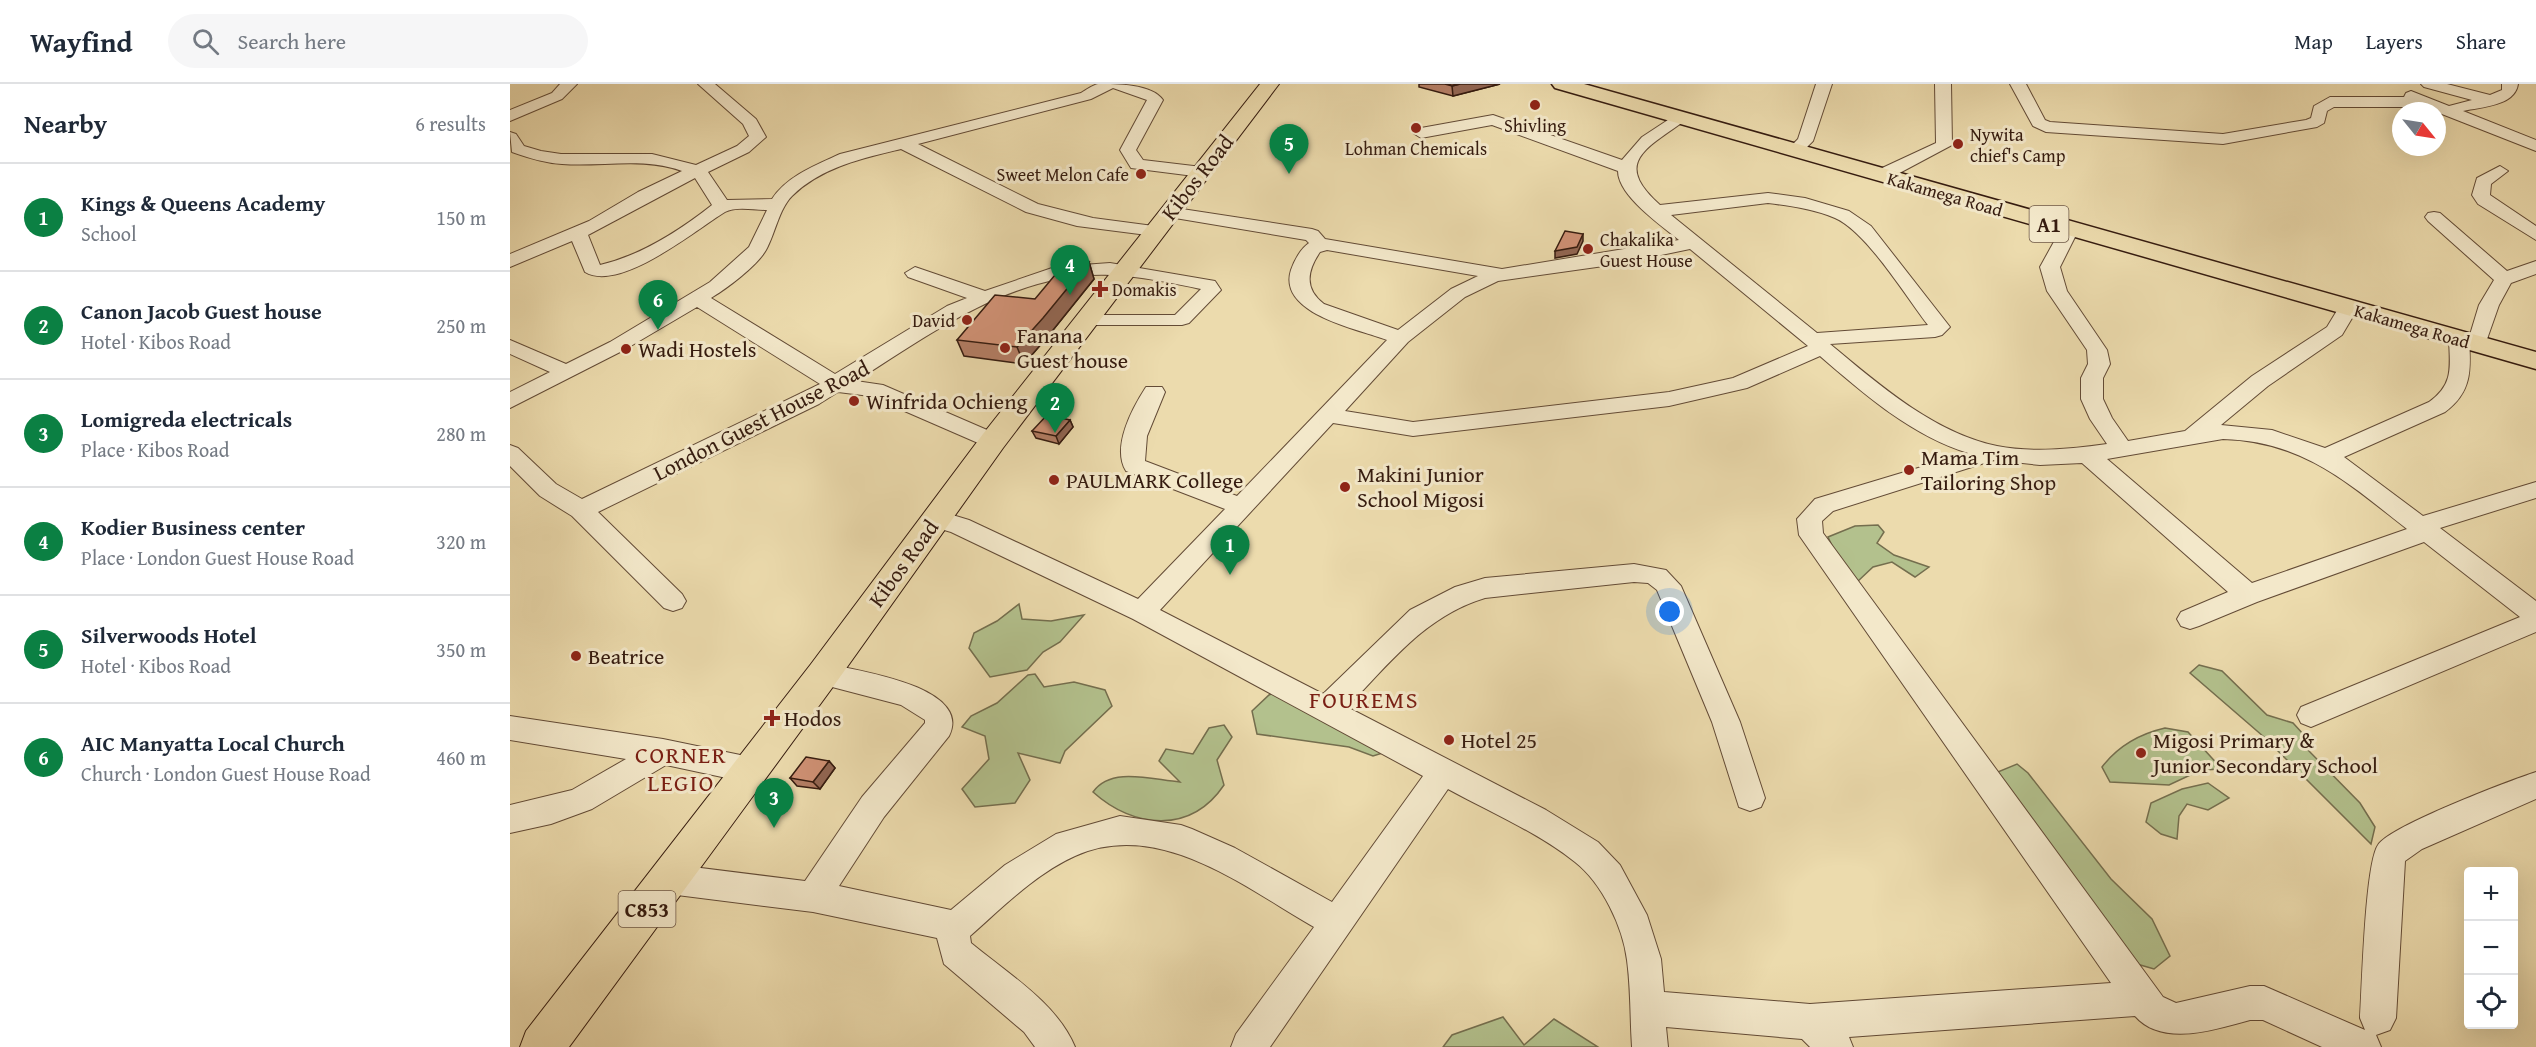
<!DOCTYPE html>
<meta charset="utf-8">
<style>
body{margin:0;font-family:"Gentium Book Plus",serif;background:#f6f6f7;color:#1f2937}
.controls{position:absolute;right:18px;bottom:18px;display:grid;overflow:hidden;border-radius:6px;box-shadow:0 6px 24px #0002}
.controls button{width:54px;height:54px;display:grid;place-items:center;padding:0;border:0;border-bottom:2px solid #e0e1e3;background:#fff;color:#1f2937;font:30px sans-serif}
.compass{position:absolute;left:1882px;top:18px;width:54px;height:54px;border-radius:50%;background:#fff;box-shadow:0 6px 24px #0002;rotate:120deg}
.you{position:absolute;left:1160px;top:528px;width:21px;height:21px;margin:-15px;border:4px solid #fff;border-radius:50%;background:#1a73e8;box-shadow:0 0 0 9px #1a73e833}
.badge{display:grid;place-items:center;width:39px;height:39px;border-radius:50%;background:#0b8043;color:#fff;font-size:20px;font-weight:700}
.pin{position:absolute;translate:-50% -50px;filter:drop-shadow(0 2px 3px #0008)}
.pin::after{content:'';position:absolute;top:32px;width:21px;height:18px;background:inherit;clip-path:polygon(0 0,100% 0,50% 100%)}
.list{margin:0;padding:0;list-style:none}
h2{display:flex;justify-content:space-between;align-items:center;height:78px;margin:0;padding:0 24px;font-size:26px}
h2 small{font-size:20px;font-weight:400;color:#747a83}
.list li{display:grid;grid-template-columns:39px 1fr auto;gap:18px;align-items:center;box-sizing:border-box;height:108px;padding:0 24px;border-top:2px solid #e0e1e3}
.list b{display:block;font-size:22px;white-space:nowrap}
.list p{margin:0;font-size:20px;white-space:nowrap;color:#747a83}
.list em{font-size:20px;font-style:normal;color:#747a83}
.icon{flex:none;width:33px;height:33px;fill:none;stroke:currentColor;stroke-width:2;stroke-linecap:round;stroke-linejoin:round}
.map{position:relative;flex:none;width:2026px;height:963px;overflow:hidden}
header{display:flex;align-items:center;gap:36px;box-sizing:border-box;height:84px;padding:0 30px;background:#fff;border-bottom:2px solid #e0e1e3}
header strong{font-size:28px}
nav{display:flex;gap:33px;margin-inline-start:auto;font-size:21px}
.search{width:420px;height:54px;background:#f6f6f7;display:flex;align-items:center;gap:15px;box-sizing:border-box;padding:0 21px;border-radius:33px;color:#747a83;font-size:22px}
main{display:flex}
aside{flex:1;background:#fff}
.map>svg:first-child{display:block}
.green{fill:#b3c18d;stroke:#746e4e;stroke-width:1.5}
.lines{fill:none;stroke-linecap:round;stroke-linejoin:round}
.minor-casing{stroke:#634b36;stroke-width:2}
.major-casing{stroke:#351b0f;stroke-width:2}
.highway-casing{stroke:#351b0f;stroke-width:3}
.minor{fill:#f3e8ca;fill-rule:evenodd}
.major{fill:#ecdbad;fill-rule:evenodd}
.highway{fill:#ecdbad;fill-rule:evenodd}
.wall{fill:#b47e65;stroke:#351b0f;stroke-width:1.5}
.shaded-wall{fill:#926653;stroke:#351b0f;stroke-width:1.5}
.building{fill:#d19276;stroke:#351b0f;stroke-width:1.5}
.poi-dot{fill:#8f2418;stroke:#f3e8ca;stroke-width:2}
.labels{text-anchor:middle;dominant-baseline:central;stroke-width:6;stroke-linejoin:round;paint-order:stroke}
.far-poi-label{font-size:18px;fill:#351b0f;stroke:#f3e8ca;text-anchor:start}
.far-street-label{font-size:18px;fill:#351b0f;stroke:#f3e8ca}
.shield{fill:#f3e8ca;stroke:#6e5847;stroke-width:1.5}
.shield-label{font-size:21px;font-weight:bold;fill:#351b0f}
.street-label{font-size:22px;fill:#351b0f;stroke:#f3e8ca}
.poi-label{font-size:22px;fill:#351b0f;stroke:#f3e8ca;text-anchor:start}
.neighbourhood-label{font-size:24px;letter-spacing:1.5px;fill:#7a1f14;stroke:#f3e8ca}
</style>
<header>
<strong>Wayfind</strong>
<div class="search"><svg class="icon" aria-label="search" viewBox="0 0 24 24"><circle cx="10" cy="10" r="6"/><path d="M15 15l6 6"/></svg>Search here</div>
<nav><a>Map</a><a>Layers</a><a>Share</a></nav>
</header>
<main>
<aside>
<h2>Nearby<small>6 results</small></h2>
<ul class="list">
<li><span class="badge">1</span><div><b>Kings &amp; Queens Academy</b><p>School</p></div><em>150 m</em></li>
<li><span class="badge">2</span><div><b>Canon Jacob Guest house</b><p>Hotel · Kibos Road</p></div><em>250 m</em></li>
<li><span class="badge">3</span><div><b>Lomigreda electricals</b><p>Place · Kibos Road</p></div><em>280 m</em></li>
<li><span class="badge">4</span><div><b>Kodier Business center</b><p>Place · London Guest House Road</p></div><em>320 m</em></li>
<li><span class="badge">5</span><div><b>Silverwoods Hotel</b><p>Hotel · Kibos Road</p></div><em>350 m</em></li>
<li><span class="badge">6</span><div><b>AIC Manyatta Local Church</b><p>Church · London Guest House Road</p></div><em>460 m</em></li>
</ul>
</aside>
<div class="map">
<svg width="2026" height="963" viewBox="0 0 2026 963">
<rect width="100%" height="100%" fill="#ecdbad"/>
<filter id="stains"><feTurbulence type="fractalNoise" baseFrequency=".00333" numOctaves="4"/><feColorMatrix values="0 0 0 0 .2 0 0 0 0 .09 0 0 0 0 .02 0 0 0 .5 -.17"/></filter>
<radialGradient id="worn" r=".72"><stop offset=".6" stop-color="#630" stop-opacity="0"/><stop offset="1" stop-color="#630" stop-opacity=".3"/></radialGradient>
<g class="green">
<polygon points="1368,441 1374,448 1367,459 1384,471 1419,483 1405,493 1382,478 1363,483 1346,499 1329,477 1318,453 1345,442"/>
<polygon points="509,520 512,535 541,537 574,531 550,558 533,568 517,586 480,593 459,564 464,549 487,537"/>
<polygon points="1689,581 1712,587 1757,631 1783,639 1794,651 1796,664 1850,719 1865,743 1861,760 1754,653 1680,589"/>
<polygon points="525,590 534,603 564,598 595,606 602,622 555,667 550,679 508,669 520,696 505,719 465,723 452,705 479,675 475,652 452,643 461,632 487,619 518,591"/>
<polygon points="774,604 879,667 863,672 839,663 747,650 742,627 759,611"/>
<path d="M714,641L722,653L707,676L714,701C681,750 624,745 583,708C601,682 643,696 670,698L649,677L656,665L683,670L699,644Z"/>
<path d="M1655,644L1678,648L1712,685L1691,686L1659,701L1600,698L1592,683C1608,662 1629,650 1655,644Z"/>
<polygon points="1507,680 1518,689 1601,795 1642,835 1660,872 1644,885 1627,880 1478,692"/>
<polygon points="1698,699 1719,714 1698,726 1677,720 1669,732 1667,755 1651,750 1636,738 1641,719 1672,705"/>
<polygon points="993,933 1014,961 1044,935 1088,963 933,963 942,951"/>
</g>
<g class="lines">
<g class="minor-casing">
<g id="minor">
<polygon points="50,0 67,0 52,15 0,37 0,26 42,9"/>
<path d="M188,0H205L246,35L256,53L239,68L198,88L217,116L262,115C277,92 306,81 330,70L571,9C576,6 583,1 588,0C607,0 642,0 653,16L626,66L633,76L692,83L700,88L692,93L621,84L610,66L637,16L603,4L581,15L408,60L528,120L583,134L651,143L654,147L651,151L645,152L567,142L516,128L391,65C354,74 311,83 282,112C269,125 265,150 256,166C247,182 216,205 201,214L325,290L437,222L457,214L398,193L395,189L405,183L475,207L545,183L600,179L705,197L711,206L679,239L672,241H578L571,239L568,235L571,231H665L691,205C662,199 629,192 600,191C505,187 422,249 346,297L373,301L491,352L494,357L491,362L483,364L475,362L360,312L328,308L309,320L88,428L172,510L176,517L172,524L163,527L154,524L62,432L30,412L0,382V361L8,364L46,400L72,415L310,300L187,223L114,266L0,324V308L40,288L0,270V256L56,280L100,258L200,198L239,163L257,126C246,126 225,122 215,128C187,145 110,209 75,188L62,157L0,183V170L79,137L128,108L172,87C134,73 92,83 52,80C35,79 19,74 2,68L0,48L6,50L14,62L31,67L51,70H142L186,81L227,62L239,52L233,40ZM185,94L202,121C169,147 132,171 90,181L78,151Z"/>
<polygon points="1306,0 1322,0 1303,57 1293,67 1281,67 1279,64 1288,55"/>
<polygon points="1425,0 1441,0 1442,61 1382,93 1370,93 1367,89 1370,85 1426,59"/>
<path d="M1500,0H1516L1535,36L1540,38L1713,50L1796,36L1801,34L1804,22L1820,13H1894L1896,9L1901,7L1939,22L1962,16L1914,3L1911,0H1937L1980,11L1992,6V0H2008C2005,22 1971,23 1953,27L2026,56V67L1914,23H1824L1817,27L1814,39L1807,43L1713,60L1536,48L1523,42Z"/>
<path d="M1167,30L1175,35L1173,38C1133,66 1104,80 1150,121L1258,109L1295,114L1339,127L1361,142L1440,243L1432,251L1425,253L1320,260C1368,300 1424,349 1487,362C1523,369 1561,365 1597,360L1580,335L1571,315V294L1578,280L1577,266L1537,207L1530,183L1551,145L1560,140L1569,145L1550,183L1557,207L1597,266L1600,280L1593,294V315L1602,334L1618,357L1675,347L1742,292L1817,243L1831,220H1845L1848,224L1832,251L1758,302L1711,341L1762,346L1815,364L1919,318C1944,300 1940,283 1939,255L1942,251H1956L1959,255C1961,286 1962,308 1935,328L1834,373L1913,432L2026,398V414L1930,444L2026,517V548L1801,643L1791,639L1787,631L1791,623L2010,533L1914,458L1747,518L1689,542L1680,545L1671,542L1667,535L1671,528L1718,508L1572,379L1530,381L1484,376L1323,427L1312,437L1313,449L1653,913L1666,919L1740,902H1754L1855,946L1850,934C1852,903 1855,780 1868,761C1880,742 1999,697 2026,688V715L1912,765L1895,777L1886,934L1880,946L1866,951L1871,963H1812L1753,936H1740C1704,946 1652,963 1625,932L1339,953L1343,963H1300L1292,955L1156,943L1158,963H1122C1120,934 1121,905 1117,876C1113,843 1092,799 1065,778C1027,748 980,728 938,705L760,963H721L726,950L804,843C734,803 649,734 565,772C525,790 492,824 460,852L461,859C497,889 547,919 565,963H525L514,948L434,880L427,854L303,828L159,810L148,806L143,795L148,784L159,780L295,797L352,713L415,639V636L391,621L303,598L299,590L303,582L313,579C344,586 464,602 439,652L374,733L329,802L441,826L495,781L546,750L610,732L671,741L682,745L725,764L822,818L913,692L623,535L441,448L417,441L414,435L417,429L426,426L459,436L628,515L715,425L616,387C601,363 623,323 636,303H652L655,308L637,352L635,377L727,412L877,256C848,245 767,230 781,186C784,177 791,164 799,159L796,156L659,133L650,128L653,124L659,123L802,145L808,147L815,155L992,185L1169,156C1151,141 1108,112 1108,87L982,41L911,54L903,49L911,44L983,31L1112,76L1132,53ZM1258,119C1281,122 1304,125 1325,134C1357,148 1396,213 1418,241L1307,249L1161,131ZM1180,165L1298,262L1223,294L1159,308L903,338L835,327L898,258L955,213L988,197L1108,180ZM817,166L968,192L941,205L888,246L814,220C794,205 797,187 810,168ZM1310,272C1354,310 1402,352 1458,369L1305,415L1287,435L1289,451L1601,899L1300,920L1154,908L1151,875L1137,831L1110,781L1088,758L1036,726L837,623C880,579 915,532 975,514L1124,498L1138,499L1147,506L1202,638L1229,723L1240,727L1251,723L1255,714L1230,638L1171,502L1156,486L1124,480L975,494L945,503L900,526L813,610L650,526L823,339L903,352L1159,322L1237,304ZM1713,355C1793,357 1838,399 1897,445L1742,499L1597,375Z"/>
<polygon points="1990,82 1998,87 1981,100 1980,111 2026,142 2026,156 1968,120 1962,111 1967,94"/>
<polygon points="1924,128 1930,129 1997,187 2026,177 2026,190 2001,199 1989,221 1976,258 1962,258 1959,254 1969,221 1984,196 1918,137 1915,133 1918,129"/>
<polygon points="0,632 153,655 240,673 251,677 255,686 251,695 240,699 156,681 82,725 41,740 0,749 0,721 62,706 116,675 0,656"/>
</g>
</g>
<g class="major-casing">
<polygon id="major" points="750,0 769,0 493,364 325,600 59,963 10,963 16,947 301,580 473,350"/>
</g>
<g class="highway-casing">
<polygon id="highway" points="1042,0 1074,0 2026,268 2026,285 1045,4"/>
</g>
<use href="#minor" class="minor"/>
<use href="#major" class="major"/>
<use href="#highway" class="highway"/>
</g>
<g class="wall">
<polygon points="909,0 990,0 943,12 909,3"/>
<polygon points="579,178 584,195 539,251 514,280 454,272 447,256 525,215"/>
<polygon points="560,336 563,343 549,360 526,354 522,347"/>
<polygon points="319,677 325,684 310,705 287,702 280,694"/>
</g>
<g class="shaded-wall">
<polygon points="950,0 990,0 943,12 942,2"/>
<polygon points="1073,150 1073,157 1067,170 1045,174 1045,167"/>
<polygon points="579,178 584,195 539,251 514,280 507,263"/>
<polygon points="560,336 563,343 549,360 546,352"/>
<polygon points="319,677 325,684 310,705 303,698"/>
</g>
<g class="building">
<polygon points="935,0 950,0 942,2"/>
<polygon points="1055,147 1073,150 1067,163 1045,167"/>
<polygon points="579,178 533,234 507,263 447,256 485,211 525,215 555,179"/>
<polygon points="537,331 560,336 546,352 522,347"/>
<polygon points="296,673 319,677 303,698 280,694"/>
</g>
<g class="poi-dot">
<circle cx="1025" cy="21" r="6"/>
<circle cx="906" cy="44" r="6"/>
<circle cx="1448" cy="60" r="6"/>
<circle cx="631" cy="90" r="6"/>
<circle cx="1078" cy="165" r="6"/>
<path d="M587 196h6v6h6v6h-6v6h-6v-6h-6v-6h6z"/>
<circle cx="457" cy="236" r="6"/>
<circle cx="495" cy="264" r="6"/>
<circle cx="116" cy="265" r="6"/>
<circle cx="344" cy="317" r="6"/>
<circle cx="1399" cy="386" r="6"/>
<circle cx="544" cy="396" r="6"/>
<circle cx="835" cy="403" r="6"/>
<circle cx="66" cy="572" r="6"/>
<path d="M259 625h6v6h6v6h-6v6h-6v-6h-6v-6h6z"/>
<circle cx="939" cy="656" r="6"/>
<circle cx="1631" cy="669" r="6"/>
</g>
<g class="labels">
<g class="far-poi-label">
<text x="1025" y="41" text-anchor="middle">Shivling</text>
<text x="1460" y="50">Nywita<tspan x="1460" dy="21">chief's Camp</tspan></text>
<text x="906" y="64" text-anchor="middle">Lohman Chemicals</text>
<text x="619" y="90" text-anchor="end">Sweet Melon Cafe</text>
<text x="1090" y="155">Chakalika<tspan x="1090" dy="21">Guest House</tspan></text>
<text x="602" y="205">Domakis</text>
<text x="445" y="236" text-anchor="end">David</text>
</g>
<g class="far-street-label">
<text transform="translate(1435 110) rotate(16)">Kakamega Road</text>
<text transform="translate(1902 242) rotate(16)">Kakamega Road</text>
</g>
<g class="shield">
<rect x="1519.5" y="122" width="39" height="36" rx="4.5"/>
<rect x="108.5" y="807" width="57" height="36" rx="4.5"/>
</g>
<g class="shield-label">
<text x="1539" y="140">A1</text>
<text x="137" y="825">C853</text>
</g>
<g class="street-label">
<text transform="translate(687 93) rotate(-52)">Kibos Road</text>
<text transform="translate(251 336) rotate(-27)">London Guest House Road</text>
<text transform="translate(393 479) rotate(-54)">Kibos Road</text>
</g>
<g class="poi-label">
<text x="507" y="251">Fanana<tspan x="507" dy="25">Guest house</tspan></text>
<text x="128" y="265">Wadi Hostels</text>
<text x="356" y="317">Winfrida Ochieng</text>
<text x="1411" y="373">Mama Tim<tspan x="1411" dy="25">Tailoring Shop</tspan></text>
<text x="847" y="390">Makini Junior<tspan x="847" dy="25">School Migosi</tspan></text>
<text x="556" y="396">PAULMARK College</text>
<text x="78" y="572">Beatrice</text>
<text x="274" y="634">Hodos</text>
<text x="951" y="656">Hotel 25</text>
<text x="1643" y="656">Migosi Primary &amp;<tspan x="1643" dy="25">Junior Secondary School</tspan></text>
</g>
<g class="neighbourhood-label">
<text x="854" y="615">FOUREMS</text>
<text x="171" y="670">CORNER<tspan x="171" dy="28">LEGIO</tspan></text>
</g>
</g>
<rect width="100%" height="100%" filter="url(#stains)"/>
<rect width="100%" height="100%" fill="url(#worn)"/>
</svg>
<div class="controls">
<button>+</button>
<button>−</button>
<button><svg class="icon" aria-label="locate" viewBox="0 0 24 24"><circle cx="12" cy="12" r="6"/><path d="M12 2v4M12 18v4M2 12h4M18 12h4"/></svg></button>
</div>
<svg class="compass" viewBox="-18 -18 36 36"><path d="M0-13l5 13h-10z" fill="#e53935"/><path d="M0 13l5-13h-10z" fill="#747a83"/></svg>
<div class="you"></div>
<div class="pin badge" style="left:720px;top:491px">1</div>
<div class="pin badge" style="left:545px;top:349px">2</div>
<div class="pin badge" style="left:264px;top:744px">3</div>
<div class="pin badge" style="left:560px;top:211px">4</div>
<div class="pin badge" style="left:779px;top:90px">5</div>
<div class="pin badge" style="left:148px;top:246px">6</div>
</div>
</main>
